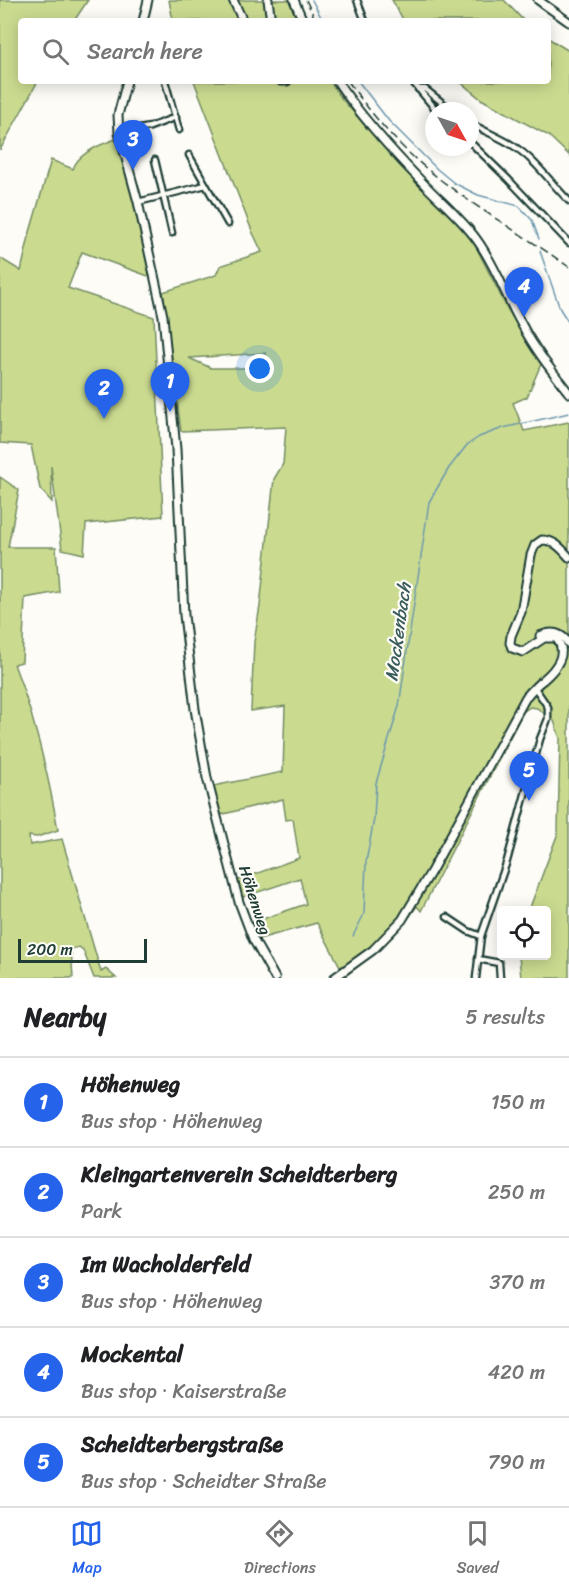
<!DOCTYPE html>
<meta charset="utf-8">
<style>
body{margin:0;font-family:Sriracha,sans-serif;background:#f6f6f6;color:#202124}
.controls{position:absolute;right:18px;bottom:18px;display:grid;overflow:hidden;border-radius:6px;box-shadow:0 3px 15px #0003}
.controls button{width:54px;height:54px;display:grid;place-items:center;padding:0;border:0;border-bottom:2px solid #e0e0e0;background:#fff;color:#202124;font:30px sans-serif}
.compass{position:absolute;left:425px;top:102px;width:54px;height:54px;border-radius:50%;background:#fff;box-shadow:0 3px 15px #0003;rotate:130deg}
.scale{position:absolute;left:18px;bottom:15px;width:129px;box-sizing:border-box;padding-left:6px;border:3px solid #1f3d34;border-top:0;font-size:16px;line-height:21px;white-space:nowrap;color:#1f3d34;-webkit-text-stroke:4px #fdfcf7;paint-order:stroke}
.you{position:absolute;left:260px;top:369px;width:21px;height:21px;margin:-15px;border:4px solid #fff;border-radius:50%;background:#1a73e8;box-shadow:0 0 0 9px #1a73e833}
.badge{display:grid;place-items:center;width:39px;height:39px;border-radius:50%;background:#2563eb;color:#fff;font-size:20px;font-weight:700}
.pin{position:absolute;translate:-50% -50px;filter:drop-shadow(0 2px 3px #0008)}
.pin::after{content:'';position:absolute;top:32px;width:21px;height:18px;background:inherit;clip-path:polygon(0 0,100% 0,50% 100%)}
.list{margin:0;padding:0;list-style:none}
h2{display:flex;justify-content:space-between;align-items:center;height:78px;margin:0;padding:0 24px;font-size:26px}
h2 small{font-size:20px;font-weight:400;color:#757577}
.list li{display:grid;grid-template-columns:39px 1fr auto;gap:18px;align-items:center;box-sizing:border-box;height:90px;padding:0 24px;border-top:2px solid #e0e0e0}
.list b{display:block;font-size:22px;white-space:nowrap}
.list p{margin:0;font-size:20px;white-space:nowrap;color:#757577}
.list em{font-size:20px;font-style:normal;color:#757577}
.icon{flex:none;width:33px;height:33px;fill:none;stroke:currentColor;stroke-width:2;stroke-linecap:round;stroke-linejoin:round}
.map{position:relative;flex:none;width:569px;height:978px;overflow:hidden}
.search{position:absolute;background:#fff;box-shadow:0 3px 15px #0003;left:18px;right:18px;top:18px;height:66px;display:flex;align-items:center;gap:15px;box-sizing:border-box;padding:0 21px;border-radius:6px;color:#757577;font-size:22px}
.sheet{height:528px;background:#fff}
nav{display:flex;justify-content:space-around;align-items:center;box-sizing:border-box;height:84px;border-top:2px solid #e0e0e0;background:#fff;font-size:16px;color:#757577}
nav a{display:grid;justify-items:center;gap:3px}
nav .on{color:#2563eb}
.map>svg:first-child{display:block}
.green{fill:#cadb90;stroke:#748c62;stroke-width:1.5;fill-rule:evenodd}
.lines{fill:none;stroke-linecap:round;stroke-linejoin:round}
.stream{stroke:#6c97ad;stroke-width:1.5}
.street-casing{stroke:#1f3d34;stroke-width:9}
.secondary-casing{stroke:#1f3d34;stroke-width:11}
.street{stroke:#fdfcf7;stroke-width:4.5}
.secondary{stroke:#fdfcf7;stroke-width:7}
.rail{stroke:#1f3d34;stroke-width:1.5;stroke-dasharray:9 4.5;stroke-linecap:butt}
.labels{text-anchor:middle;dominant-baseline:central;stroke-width:4.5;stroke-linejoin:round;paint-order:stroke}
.street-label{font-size:16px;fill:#1f3d34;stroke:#fdfcf7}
.water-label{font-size:18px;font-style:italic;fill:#395b5c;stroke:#fdfcf7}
</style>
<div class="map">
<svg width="569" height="978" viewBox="0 0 569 978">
<rect width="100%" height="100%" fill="#fdfcf7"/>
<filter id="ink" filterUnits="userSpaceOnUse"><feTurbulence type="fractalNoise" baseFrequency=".0167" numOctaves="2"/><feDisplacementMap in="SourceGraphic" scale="12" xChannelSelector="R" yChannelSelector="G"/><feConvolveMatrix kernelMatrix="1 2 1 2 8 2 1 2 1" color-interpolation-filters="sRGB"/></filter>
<g filter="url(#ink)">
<g class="green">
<polygon points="0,0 88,0 74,21 21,21 21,81 38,81 0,150"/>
<polygon points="169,0 289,0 297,21 173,21"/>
<polygon points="392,0 504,0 524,21 404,21"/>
<polygon points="548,38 569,51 569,155 549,136 481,99 459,81 548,81"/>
<path d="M194,81H330L342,99L399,165L454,218L474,243L508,310L541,364L527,397L513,403L524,431L569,422V978H521L519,956H546V910H529L558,833L560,738L554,721L537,708L530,707L523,712L421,911L417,906C398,935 373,956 345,976L317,923L255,940L248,924L306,904L300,878L240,898L236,881L299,858L293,819L286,820L283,799L220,815L213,786L283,772L285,706L251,711L254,642L260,606L274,479L283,464L286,427L181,431L163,292L216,275L220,266L262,252L252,231ZM265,353V368H211L189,358Z"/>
<path d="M116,139L134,203L151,277L82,252L68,288L154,317L163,516L86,524L84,554L62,549L51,466L52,502L40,489L31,445L0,443V258L21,271L30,232L51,160L73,169C78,153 101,144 116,139Z"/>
<path d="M0,477L19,490L8,547H56L59,592L25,598L22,662L14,664C35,718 48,773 58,830L37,837L29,836L30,845L62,839L101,972L106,969L116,978H94L83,950L79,947L71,949L73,978H0Z"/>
</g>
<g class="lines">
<g class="stream">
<polyline points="312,0 323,21"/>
<polyline points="358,81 389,121 437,169 454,183 478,195 519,206 532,220 539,239"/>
<polyline points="540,251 560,309 569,323"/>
<polyline points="353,936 364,914 366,862 374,819 376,783 399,706 429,502 449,468 467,445 479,437 503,428 569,413"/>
</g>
<g class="street-casing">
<g id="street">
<polyline points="357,0 365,21"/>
<polyline points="165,81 179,130"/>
<polyline points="412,81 437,111"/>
<polyline points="418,89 425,89 453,111"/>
<path d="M470,123C484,131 499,137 512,145C535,159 550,182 569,201"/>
<polyline points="119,133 150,127 176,117"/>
<polyline points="470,142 508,179 569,243"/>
<polyline points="189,155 228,224"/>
<polyline points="155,160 172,233"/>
<polyline points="138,202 206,185"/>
<polyline points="447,917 468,931 481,936"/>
<polyline points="478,959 499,963 500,978"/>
<polyline points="476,978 481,936 507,861 540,739 548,719 548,707 535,688"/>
</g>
</g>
<g class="secondary-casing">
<g id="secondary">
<polyline points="233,0 243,21"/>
<polyline points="268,0 271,21"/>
<polyline points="294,0 303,21"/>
<polyline points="538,0 569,22"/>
<polyline points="143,21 148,0"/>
<polyline points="127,81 118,115 119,133 138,202 163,316 176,449 184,615 195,709 207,778 239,902 253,939 275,978"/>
<polyline points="281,81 287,81"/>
<path d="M337,81C362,118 392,151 423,183C441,202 461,218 477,240C496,266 506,297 522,325C535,350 552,371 569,393"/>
<path d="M540,636C552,630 562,633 569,644"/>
<path d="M334,978L373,950L402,920L432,870L526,697C531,691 536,685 543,680C556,669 569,653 556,638H544L523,652L512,648L510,643L511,636L521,612L531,555L535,545L542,540C554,540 561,548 569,557"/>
</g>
</g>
<use href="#street" class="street"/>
<use href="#secondary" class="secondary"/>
<g class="rail">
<polyline points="306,0 316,21"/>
<path d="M348,81C372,115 399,147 432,173C475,208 524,235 569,267"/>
</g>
</g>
</g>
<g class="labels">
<g class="street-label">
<text transform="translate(255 900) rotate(72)">Höhenweg</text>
</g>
<g class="water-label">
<text transform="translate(398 632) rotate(-82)">Mockenbach</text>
</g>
</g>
</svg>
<div class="controls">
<button><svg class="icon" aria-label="locate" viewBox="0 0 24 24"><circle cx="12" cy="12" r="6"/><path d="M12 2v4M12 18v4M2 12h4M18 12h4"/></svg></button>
</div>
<svg class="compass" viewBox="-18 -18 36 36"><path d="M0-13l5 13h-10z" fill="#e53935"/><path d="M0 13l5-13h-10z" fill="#757577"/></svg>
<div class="scale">200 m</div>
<div class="you"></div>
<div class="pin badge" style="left:170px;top:412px">1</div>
<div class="pin badge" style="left:104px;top:419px">2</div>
<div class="pin badge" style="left:133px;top:170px">3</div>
<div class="pin badge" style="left:524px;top:317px">4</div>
<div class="pin badge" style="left:529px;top:801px">5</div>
<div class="search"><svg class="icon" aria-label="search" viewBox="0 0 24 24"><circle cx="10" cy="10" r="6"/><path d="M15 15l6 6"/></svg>Search here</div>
</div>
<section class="sheet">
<h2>Nearby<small>5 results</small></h2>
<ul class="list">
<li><span class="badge">1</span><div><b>Höhenweg</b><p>Bus stop · Höhenweg</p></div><em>150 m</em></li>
<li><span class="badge">2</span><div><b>Kleingartenverein Scheidterberg</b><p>Park</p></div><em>250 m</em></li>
<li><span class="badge">3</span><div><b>Im Wacholderfeld</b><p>Bus stop · Höhenweg</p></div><em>370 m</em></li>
<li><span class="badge">4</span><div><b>Mockental</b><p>Bus stop · Kaiserstraße</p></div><em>420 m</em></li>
<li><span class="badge">5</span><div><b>Scheidterbergstraße</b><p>Bus stop · Scheidter Straße</p></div><em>790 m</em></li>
</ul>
</section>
<nav>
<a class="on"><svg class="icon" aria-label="map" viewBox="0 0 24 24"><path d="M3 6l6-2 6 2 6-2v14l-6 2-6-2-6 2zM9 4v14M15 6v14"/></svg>Map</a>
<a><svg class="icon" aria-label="directions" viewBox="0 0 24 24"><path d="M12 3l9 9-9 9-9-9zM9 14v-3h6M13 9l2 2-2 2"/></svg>Directions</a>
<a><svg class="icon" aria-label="saved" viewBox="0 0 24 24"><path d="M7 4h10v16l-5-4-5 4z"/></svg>Saved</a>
</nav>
